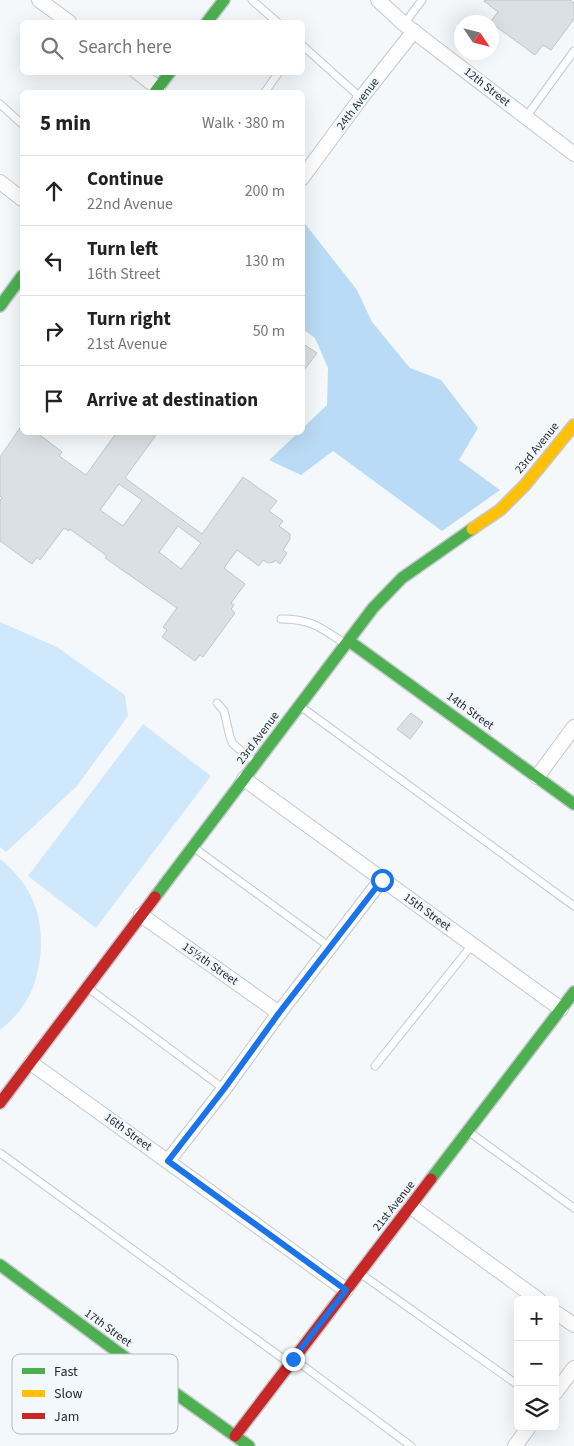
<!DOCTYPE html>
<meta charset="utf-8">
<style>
body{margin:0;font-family:"Source Sans 3",sans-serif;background:#f6f6f6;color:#222}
.controls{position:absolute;right:15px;bottom:15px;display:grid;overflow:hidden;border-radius:8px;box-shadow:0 5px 20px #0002}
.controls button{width:45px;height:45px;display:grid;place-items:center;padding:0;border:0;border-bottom:1px solid #e0e0e0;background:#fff;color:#222;font:25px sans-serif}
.compass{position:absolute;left:454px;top:15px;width:45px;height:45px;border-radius:50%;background:#fff;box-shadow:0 5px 20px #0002;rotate:125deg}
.stop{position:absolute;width:15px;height:15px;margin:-11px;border:4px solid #1a73e8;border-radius:50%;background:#fff}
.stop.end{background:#1a73e8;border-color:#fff;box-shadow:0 1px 5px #0008}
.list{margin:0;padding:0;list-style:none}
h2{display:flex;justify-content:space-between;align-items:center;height:65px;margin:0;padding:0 20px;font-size:21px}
h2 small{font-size:16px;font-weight:400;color:#767676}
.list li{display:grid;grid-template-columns:32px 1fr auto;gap:15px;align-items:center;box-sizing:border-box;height:70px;padding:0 20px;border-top:1px solid #e0e0e0}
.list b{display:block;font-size:19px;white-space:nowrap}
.list p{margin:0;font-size:16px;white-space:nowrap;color:#767676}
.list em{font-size:16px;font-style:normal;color:#767676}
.icon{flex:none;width:28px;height:28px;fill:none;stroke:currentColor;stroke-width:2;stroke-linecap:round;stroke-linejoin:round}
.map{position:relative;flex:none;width:574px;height:1446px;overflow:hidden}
.search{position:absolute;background:#fff;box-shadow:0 5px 20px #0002;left:20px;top:20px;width:285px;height:55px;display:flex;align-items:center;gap:12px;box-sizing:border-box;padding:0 18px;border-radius:8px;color:#767676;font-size:19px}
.panel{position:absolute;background:#fff;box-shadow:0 5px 20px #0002;left:20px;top:90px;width:285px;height:345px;border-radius:8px}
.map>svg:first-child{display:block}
.green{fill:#cfe8fb}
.forest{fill:#badbf5}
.building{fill:#dae0e4;stroke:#c0c5ca;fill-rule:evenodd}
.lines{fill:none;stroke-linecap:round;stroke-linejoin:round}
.lane-casing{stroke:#c4c9ce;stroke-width:9}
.street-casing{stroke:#c4c9ce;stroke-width:16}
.fast-casing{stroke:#c4c9ce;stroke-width:14}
.slow-casing{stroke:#c4c9ce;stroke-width:14}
.jam-casing{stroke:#c4c9ce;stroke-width:14}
.lane{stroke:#fefefe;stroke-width:7}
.street{stroke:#fefefe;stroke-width:14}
.fast{stroke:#4caf50;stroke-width:11}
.slow{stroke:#ffc107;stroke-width:11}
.jam{stroke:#c62828;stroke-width:11}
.route{stroke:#1a73e8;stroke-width:6}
.labels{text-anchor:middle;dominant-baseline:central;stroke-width:4.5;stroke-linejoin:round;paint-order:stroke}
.street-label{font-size:12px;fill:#232c33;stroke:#f3f8fc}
.key{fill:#f3f8fc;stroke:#b5bbc0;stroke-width:1}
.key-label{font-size:14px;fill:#232c33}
</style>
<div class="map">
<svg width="574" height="1446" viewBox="0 0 574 1446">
<rect width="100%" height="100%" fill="#f5f8fa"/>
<g class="green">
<polygon points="0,622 57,647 125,695 128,716 77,786 6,852 0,847"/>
<polygon points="143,724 211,776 96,928 28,876"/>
<path d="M0,859C32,884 45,918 40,958C38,971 35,986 28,998C21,1011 11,1021 0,1030Z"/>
</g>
<polygon class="forest" points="303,221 357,290 372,322 410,368 441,380 478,428 459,460 500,490 442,531 333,451 301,475 269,460 298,433 302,432 303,428 327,405 328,368 315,338 303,329"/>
<g class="building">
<polygon points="485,0 570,0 574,3 574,19 551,50 543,45 535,55 490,22 498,12 484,1"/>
<polygon points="302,343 317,353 302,373"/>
<path d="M22,425V432H36L62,452L59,456L86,475L117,432H158L125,478L202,534L243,477L277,501L269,511L283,521L279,526L290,534V539L283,550L287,553L280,564L275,560L274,562L268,563L263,560L259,566L237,550L224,568L245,584L231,603L234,605L231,609L235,613L203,657L200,655L195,661L162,637L167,630L163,627L177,608L105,558L107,556L70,529L69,531L64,528L40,560L37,557L32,564L0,541V500L2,498L0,496V457ZM119,484L142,500L123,526L100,510ZM178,526L201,543L181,569L159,552Z"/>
<polygon points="411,713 423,722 410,739 397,729"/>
</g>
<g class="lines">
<g class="lane-casing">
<g id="lane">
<polyline points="252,0 277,22"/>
<polyline points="404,24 422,0"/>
<polyline points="302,45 361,98"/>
<polyline points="265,92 279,72"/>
<polyline points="0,104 22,124"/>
<polyline points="526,117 574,51"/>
<path d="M281,619C311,619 320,627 344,643"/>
<polyline points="217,703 224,711 230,737 233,744 256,763"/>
<polyline points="300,706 574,906"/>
<polyline points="193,847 330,947"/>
<polyline points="88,988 224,1089"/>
<polyline points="375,1066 472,945"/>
<polyline points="469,1132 574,1208"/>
<polyline points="0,1153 289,1363"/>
<polyline points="361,1274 518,1385"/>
<polyline points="294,1359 411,1446"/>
</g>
</g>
<g class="street-casing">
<g id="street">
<polyline points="39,0 69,22"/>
<polyline points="378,0 404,24 574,154"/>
<polyline points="137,72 158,88"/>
<polyline points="302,178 361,98 414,31"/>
<polyline points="0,182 22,199"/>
<polyline points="537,777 574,727"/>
<polyline points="244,779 561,1009"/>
<polyline points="141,915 279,1013"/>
<polyline points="31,1063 346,1290"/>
<polyline points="168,1161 224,1089 279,1013 382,879"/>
<polyline points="411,1207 539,1300"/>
<polyline points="555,1312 574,1325"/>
<polyline points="555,1393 574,1368"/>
<polyline points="515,1446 529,1427"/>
</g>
</g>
<g class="fast-casing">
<g id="fast">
<polyline points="207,22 224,0"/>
<polyline points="155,92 170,72"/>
<polyline points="0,306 22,276"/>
<polyline points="349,641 574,804"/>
<polyline points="155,897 373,608 402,578 472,529"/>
<polyline points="431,1179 574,992"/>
<polyline points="0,1265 119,1353 249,1446"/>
</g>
</g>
<g class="slow-casing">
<polyline id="slow" points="472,529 500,510 525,485 574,425"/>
</g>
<g class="jam-casing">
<g id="jam">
<polyline points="0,1103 155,897"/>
<polyline points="235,1436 431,1179"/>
</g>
</g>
<use href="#lane" class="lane"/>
<use href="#street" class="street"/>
<use href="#fast" class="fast"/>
<use href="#slow" class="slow"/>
<use href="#jam" class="jam"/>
</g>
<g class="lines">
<polyline class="route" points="293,1359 346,1290 168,1161 224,1089 279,1013 382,880"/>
</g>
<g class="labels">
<g class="street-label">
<text transform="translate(487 87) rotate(38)">12th Street</text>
<text transform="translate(358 104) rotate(-53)">24th Avenue</text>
<text transform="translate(537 448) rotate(-51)">23rd Avenue</text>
<text transform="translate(470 711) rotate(36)">14th Street</text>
<text transform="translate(258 738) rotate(-53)">23rd Avenue</text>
<text transform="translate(427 912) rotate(36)">15th Street</text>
<text transform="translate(210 964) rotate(35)">15½th Street</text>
<text transform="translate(128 1132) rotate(36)">16th Street</text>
<text transform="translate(394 1206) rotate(-52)">21st Avenue</text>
<text transform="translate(108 1328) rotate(36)">17th Street</text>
</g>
</g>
<rect x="12" y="1354" width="166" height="80" rx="8" class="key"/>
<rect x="22" y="1368" width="23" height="6" fill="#4caf50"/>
<rect x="22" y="1390" width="23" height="7" fill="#ffc107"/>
<rect x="22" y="1413" width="23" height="6" fill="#c62828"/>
<g class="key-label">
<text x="54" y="1376">Fast</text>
<text x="54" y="1398">Slow</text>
<text x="54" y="1421">Jam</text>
</g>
</svg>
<div class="controls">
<button>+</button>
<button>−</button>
<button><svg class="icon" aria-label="layers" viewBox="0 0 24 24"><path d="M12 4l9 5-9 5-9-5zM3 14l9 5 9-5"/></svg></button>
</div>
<svg class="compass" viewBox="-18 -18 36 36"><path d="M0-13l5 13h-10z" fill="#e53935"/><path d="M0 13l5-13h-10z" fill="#767676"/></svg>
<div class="stop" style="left:382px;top:880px"></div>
<div class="stop end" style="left:293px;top:1359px"></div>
<div class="search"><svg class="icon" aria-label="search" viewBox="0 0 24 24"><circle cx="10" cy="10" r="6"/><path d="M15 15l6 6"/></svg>Search here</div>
<section class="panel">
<h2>5 min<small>Walk · 380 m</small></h2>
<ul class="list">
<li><svg class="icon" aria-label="ahead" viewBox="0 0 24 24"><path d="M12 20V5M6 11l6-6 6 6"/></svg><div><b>Continue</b><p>22nd Avenue</p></div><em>200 m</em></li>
<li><svg class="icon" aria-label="left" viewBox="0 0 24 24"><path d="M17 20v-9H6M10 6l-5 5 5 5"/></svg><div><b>Turn left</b><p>16th Street</p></div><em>130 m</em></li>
<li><svg class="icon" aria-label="right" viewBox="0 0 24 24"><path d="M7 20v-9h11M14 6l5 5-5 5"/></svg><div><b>Turn right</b><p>21st Avenue</p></div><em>50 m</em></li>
<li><svg class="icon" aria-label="arrive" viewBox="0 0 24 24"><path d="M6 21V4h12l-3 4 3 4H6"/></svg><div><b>Arrive at destination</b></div></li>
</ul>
</section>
</div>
